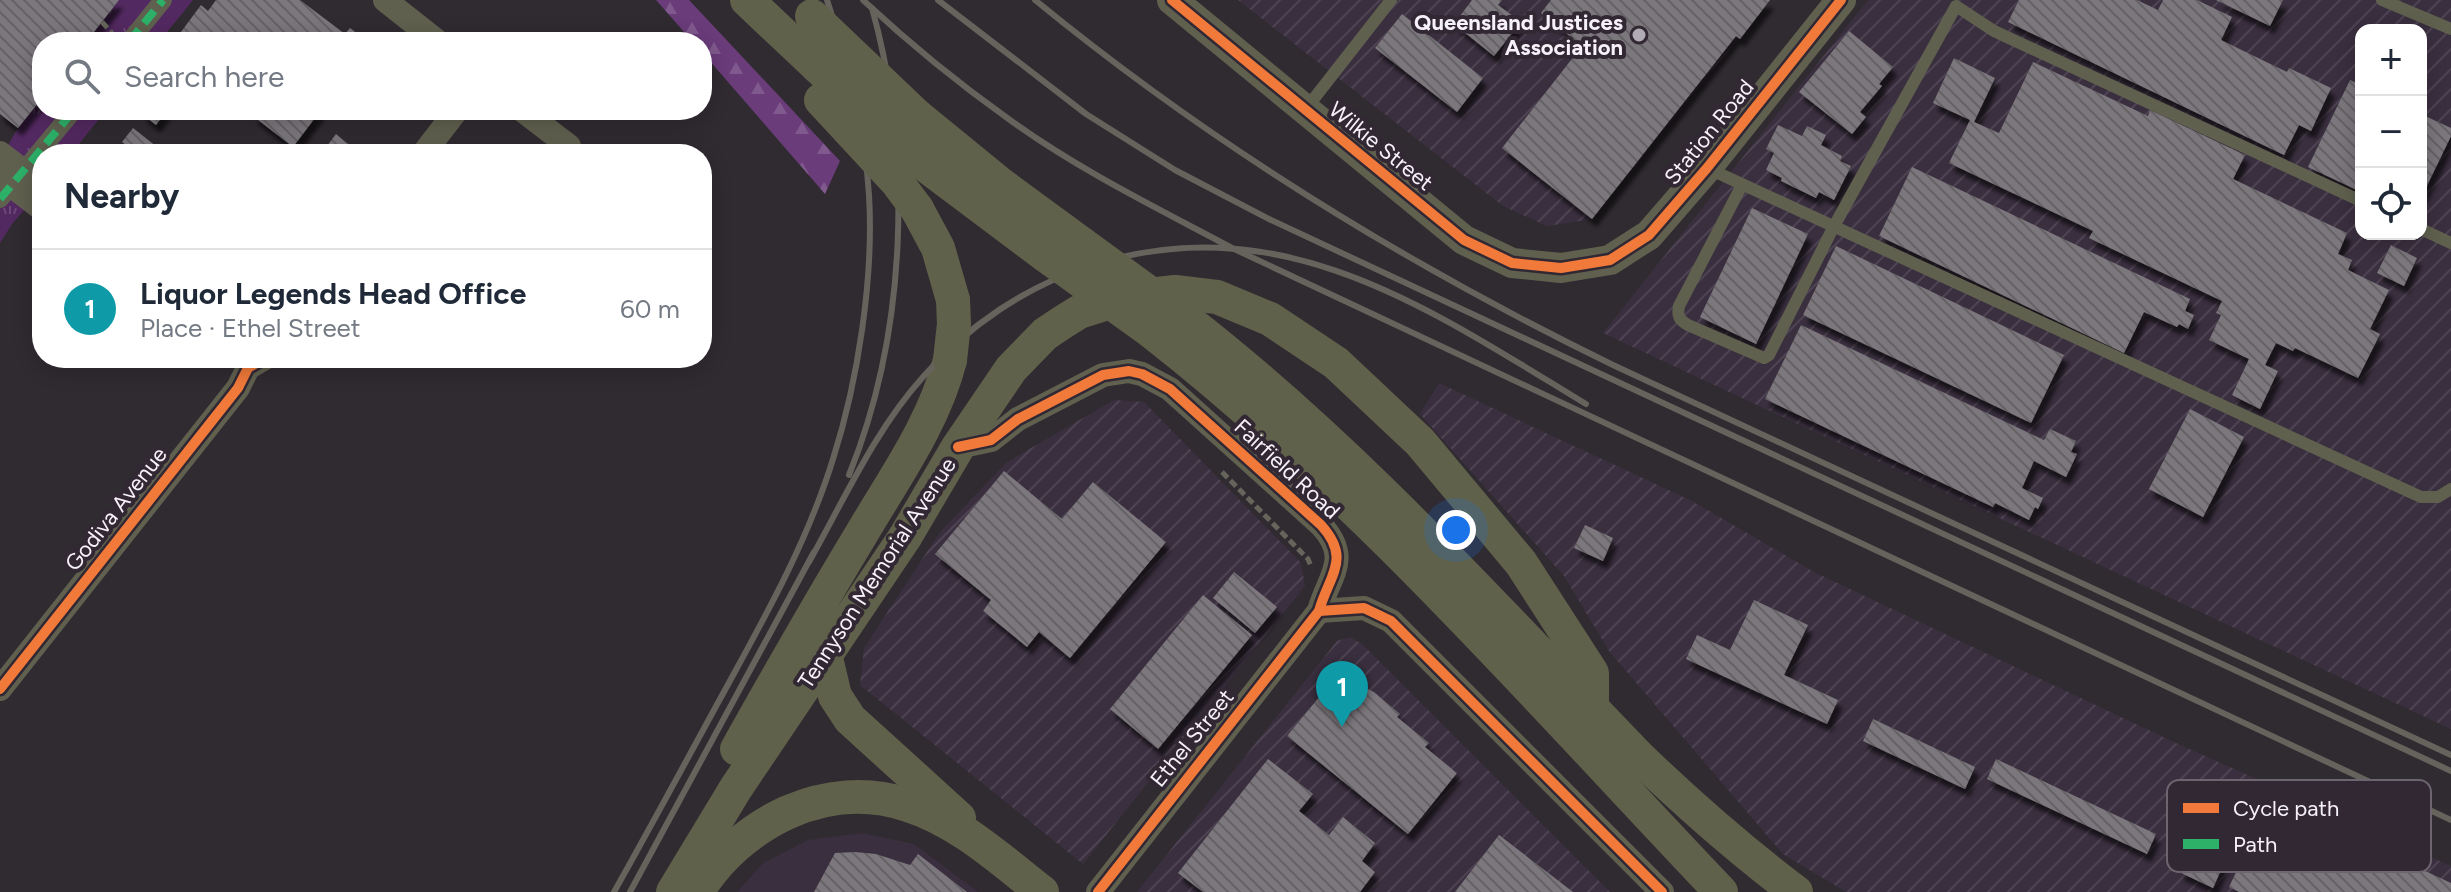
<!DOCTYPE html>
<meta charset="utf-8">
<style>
body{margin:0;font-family:Figtree,sans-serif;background:#f6f6f7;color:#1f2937}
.controls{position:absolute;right:24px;top:24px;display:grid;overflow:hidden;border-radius:16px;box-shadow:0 4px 20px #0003}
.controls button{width:72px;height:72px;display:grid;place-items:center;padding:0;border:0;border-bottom:2px solid #e0e1e3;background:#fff;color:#1f2937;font:40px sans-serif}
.you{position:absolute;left:1456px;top:530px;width:28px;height:28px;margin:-20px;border:6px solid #fff;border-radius:50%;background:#1a73e8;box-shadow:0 0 0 12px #1a73e833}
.badge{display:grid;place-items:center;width:52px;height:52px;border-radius:50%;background:#61646f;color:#fff;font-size:26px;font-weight:700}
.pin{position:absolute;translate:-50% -66px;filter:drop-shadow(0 2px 4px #0008)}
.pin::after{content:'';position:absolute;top:42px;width:28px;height:24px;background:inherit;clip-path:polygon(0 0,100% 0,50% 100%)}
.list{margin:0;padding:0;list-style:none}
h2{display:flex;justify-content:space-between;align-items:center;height:104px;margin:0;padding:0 32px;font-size:34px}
h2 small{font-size:26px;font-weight:400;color:#747a83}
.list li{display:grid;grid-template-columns:52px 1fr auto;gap:24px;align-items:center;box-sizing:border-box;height:120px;padding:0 32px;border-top:2px solid #e0e1e3}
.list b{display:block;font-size:30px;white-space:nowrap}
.list p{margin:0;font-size:26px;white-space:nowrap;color:#747a83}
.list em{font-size:26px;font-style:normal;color:#747a83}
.icon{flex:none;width:44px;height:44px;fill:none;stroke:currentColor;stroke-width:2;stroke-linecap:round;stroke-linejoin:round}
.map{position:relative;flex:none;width:2451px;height:892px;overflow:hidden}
.search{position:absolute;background:#fff;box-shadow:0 4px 20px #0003;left:32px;top:32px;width:680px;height:88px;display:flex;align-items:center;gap:20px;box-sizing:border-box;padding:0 28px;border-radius:32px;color:#747a83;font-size:30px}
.panel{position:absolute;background:#fff;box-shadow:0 4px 20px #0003;left:32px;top:144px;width:680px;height:224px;border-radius:32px}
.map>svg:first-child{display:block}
.built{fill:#3a2f3f}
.industrial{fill:url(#industrial-furrows);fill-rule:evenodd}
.forest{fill:url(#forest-firs)}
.park{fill:url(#park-tufts)}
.building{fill:url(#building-back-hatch);filter:url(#shadow)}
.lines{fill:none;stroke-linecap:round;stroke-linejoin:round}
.path{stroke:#66655c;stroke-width:5;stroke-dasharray:8 4;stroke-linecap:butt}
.service{stroke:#60604f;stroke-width:12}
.pedestrian{stroke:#60604f;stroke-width:18}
.minor{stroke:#60604f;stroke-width:24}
.tertiary{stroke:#60604f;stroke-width:30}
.secondary{stroke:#60614a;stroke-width:34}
.rail{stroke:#66635c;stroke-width:6}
.secondary-bridge{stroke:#60614a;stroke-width:34}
.quiet{stroke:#2db169;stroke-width:8;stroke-dasharray:16 8;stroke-linecap:butt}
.cycleway-casing{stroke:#312834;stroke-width:15}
.cycleway{stroke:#f17a3a;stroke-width:10}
.poi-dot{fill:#b1acb3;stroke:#312834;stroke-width:3}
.labels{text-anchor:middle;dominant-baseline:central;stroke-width:8;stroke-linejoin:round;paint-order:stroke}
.poi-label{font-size:22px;font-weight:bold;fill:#f7f2f9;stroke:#312834;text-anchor:end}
.street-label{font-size:22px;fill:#f7f2f9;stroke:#312834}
.key{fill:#312834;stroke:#6c656f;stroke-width:2}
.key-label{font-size:22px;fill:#f7f2f9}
</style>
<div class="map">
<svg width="2451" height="892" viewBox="0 0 2451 892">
<defs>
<pattern id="industrial-furrows" width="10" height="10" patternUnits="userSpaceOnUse" patternTransform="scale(2)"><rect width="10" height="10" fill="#3a2f3f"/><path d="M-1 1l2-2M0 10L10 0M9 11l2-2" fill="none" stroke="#4e4352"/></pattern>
<pattern id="forest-firs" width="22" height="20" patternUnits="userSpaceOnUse" patternTransform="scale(2)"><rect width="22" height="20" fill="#6a3c7a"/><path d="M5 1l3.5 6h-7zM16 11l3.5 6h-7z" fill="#80598e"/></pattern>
<pattern id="park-tufts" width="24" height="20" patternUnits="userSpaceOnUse" patternTransform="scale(2)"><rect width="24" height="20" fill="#532961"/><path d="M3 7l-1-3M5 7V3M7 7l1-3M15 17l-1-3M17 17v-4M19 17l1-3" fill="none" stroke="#6c4878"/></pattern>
<pattern id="building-back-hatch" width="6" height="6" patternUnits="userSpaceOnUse" patternTransform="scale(2)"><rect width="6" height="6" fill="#7b777c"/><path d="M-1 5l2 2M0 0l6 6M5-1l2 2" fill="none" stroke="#656266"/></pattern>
<filter id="shadow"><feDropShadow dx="4.5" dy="8" stdDeviation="2" flood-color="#0009"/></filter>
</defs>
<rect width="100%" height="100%" fill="#302b31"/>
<polygon class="built" points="862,833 914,844 978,892 737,892 763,863 808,840"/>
<g class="industrial">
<polygon points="1238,0 1770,0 1592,219 1547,226 1503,206"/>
<path d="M1868,0H2451V729L1603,333ZM2361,30H2421V234H2361Z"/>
<polygon points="1439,383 1692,501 1814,572 2176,743 2451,866 2451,892 1846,892 1783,854 1609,651 1564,576 1420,414"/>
<polygon points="1114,400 1144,402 1301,563 1305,586 1083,864 860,685 864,648 940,532 1007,462"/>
<polygon points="1350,637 1362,644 1610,892 1137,892 1337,641"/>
</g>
<polygon class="forest" points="656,0 689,0 840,161 825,194 702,52 702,42 693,42"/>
<g class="park">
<polygon points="119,0 193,0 159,42 86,42"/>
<polygon points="42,98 42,110 106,110 71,154 42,154 42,189 12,224 0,243 0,159 18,128"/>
</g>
<g class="building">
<polygon points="0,0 119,0 86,42 42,42 42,98 18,128 0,114"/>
<polygon points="216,0 300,0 345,34 350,28 369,42 263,42 254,35 248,42 186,42 178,36 201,5 208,11"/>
<polygon points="1472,0 1502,0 1498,5 1521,22 1494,56 1454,24"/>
<polygon points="1551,0 1770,0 1740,39 1736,36 1592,219 1502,148 1582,46 1541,13"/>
<polygon points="2019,0 2137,0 2158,10 2163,0 2197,0 2232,17 2221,40 2287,72 2289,68 2331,88 2311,131 2299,125 2284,155 2008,22"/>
<polygon points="2216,0 2283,0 2270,26"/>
<polygon points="1402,14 1483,78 1457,112 1375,48"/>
<polygon points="1849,31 1893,67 1879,84 1882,86 1860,112 1866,117 1852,134 1799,92"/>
<polygon points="1954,58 1995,78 1974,122 1999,133 2033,62 2148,116 2150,110 2245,155 2233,179 2347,233 2338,254 2352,260 2348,270 2389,290 2370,329 2380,334 2358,378 2295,348 2293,351 2276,343 2265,365 2278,371 2260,409 2232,395 2249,359 2209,340 2221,315 2216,313 2222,301 2089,238 2093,231 1949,163 1970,120 1933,103"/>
<polygon points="2350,80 2361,85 2361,192 2308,167"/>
<polygon points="145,110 167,110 156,125 142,114"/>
<polygon points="258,110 321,110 293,147 253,116"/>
<polygon points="2421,114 2451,128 2451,136 2421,198"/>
<polygon points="1778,125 1802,136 1807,126 1826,135 1821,145 1842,156 1840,161 1851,166 1834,200 1819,192 1816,198 1781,181 1782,178 1766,170 1774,153 1766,149"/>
<polygon points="133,128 166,154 137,154 122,142"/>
<polygon points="336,134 357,151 355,154 321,154"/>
<polygon points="1912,167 2190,299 2185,311 2194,315 2188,329 2179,324 2177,327 2144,312 2124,353 1879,236"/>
<polygon points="1752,208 1808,234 1756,344 1700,317"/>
<polygon points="2391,245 2417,258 2404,286 2377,273"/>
<polygon points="1836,246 2064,355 2031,423 1803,315"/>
<polygon points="1801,325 2044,440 2050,429 2076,441 2071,452 2077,454 2066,477 2034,461 2022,488 2043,498 2038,509 2035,507 2029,520 1995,503 1993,507 1765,399"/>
<polygon points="2190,409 2244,437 2203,517 2149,489"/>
<polygon points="1004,471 1062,519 1093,482 1166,542 1070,658 1039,632 1027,647 983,611 991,600 935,554"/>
<polygon points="1585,525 1613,538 1603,561 1574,548"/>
<polygon points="1234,572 1277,607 1255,633 1213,598"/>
<polygon points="1203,595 1252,635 1158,749 1110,709"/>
<polygon points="1754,600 1808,625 1784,675 1838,700 1827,724 1686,659 1697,635 1730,650"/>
<polygon points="1348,685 1366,688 1374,692 1400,714 1397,717 1429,743 1425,747 1457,773 1408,834 1287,736 1320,696 1328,690"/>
<polygon points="1873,719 1975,767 1965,789 1863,741"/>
<polygon points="1268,759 1313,794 1299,811 1329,835 1343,817 1375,843 1362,861 1375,872 1360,892 1203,892 1178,873"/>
<polygon points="1996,759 2156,834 2147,854 1987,779"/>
<polygon points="2271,799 2451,883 2451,892 2239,892 2229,887"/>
<polygon points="1499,835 1573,892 1455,892"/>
<polygon points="2193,843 2226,859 2213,888 2179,872"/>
<polygon points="855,852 876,854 910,865 918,854 967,892 814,892 835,853"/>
</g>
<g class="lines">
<g class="path">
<polyline points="102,22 112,33"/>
<polyline points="1222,472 1308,559 1311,566"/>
</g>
<g class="service">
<polyline points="2382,0 2451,29"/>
<polyline points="1305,110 1391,0"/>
<polyline points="1707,168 2421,497 2438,497 2451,489"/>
<path d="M1742,185L1679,306C1677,316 1679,320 1688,325L1764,358L1769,355L1833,228L1956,6L1994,31L2361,201"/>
<polyline points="2421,229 2451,243"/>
</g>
<g class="pedestrian">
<polyline points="129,42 163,0"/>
<polyline points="0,199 74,110"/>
</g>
<g class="minor">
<polyline points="385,0 438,42"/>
<polyline points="522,110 569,146"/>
<polyline points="0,153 42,185"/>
<polyline points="423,154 457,110"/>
<polyline points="0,177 42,209"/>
<path d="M958,447L991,440L1018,419L1103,375L1129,371L1142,374L1170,389L1321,525C1352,559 1329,575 1319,611L1098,892"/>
<polyline points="1319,611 1364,608 1391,621 1662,892"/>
<polyline points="0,689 238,388 248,368 265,358"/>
</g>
<polyline class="tertiary" points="1172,0 1464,240 1512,263 1561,268 1610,260 1649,235 1707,168 1841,0"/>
<g class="secondary">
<polyline points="747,0 817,66"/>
<polyline points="917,116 999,183 1082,244"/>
<polyline points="917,159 1045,255"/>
<polyline points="917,209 938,248 953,300"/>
<path d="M1188,321C1353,449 1494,607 1639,757C1689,805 1740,850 1796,892"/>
<path d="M1152,332C1362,496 1538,700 1721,892"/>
<polyline points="825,654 835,696 850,719 959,818"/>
<path d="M737,749C778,676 819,604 862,533C895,477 934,423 950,360"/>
<polyline points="673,892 736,788 905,537 958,447 1011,369 1045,334 1063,322 1079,312 1123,298 1175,292 1217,297 1270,319 1336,363 1420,442 1521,563 1592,673 1592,709"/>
<path d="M697,892C741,822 826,778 908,805C959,821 1001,860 1042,892"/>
</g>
<g class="rail">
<path d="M863,0C909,43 958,83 1010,120C1079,170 1157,208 1232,248L2451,820"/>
<polyline points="938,0 1086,114 1175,170 1271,220 2451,771"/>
<path d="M1035,0C1212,145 1408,265 1613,365L2451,755"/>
<path d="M849,475C907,332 913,155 872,8"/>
<path d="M809,562C844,500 875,430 923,377C968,325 1027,286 1092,265C1283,205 1431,310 1586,404"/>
<path d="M614,892C654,821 692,750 731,679C770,608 809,537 833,459C858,381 874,277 869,195C865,129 848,63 827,0"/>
<polyline points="630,892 814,552"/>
</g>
<g class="secondary-bridge">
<polyline points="812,16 917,116"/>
<polyline points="817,66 917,159"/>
<polyline points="821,100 897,182 917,209"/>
<polyline points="1082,244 1188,321"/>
<polyline points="1045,255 1152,332"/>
<polyline points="950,360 954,324 953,300"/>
</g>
<g class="quiet">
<polyline points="129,42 163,0"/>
<polyline points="0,199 74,110"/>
</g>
<g class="cycleway-casing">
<g id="cycleway">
<polyline points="1172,0 1464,240 1512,263 1561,268 1610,260 1649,235 1707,168 1841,0"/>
<path d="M958,447L991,440L1018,419L1103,375L1129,371L1142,374L1170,389L1321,525C1352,559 1329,575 1319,611L1098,892"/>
<polyline points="1319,611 1364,608 1391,621 1662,892"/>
<polyline points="0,689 238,388 248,368 265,358"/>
</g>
</g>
<use href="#cycleway" class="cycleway"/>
</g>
<circle class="poi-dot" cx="1639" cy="35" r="8"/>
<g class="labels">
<g class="poi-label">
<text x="1623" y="22">Queensland Justices<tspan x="1623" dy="25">Association</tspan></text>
</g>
<g class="street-label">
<text transform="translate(1709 132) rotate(-51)">Station Road</text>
<text transform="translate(1381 146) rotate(39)">Wilkie Street</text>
<text transform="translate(1287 469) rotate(43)">Fairfield Road</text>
<text transform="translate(116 509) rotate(-52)">Godiva Avenue</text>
<text transform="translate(877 573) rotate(-57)">Tennyson Memorial Avenue</text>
<text transform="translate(1192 738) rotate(-51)">Ethel Street</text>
</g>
</g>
<rect x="2167" y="780" width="264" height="92" rx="12" class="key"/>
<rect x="2183" y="803" width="36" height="10" fill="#f17a3a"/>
<rect x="2183" y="839" width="36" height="10" fill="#2db169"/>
<g class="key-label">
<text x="2233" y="816">Cycle path</text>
<text x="2233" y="852">Path</text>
</g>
</svg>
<div class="controls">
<button>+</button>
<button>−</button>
<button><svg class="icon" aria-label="locate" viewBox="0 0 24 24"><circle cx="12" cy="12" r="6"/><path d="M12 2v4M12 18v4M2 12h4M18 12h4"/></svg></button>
</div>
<div class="you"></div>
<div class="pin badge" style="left:1342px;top:727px;background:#0f9aa8">1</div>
<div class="search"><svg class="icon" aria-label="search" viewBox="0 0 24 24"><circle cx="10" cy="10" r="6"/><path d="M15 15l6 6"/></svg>Search here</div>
<section class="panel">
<h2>Nearby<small></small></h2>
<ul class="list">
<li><span class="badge" style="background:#0f9aa8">1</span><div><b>Liquor Legends Head Office</b><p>Place · Ethel Street</p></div><em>60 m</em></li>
</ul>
</section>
</div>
